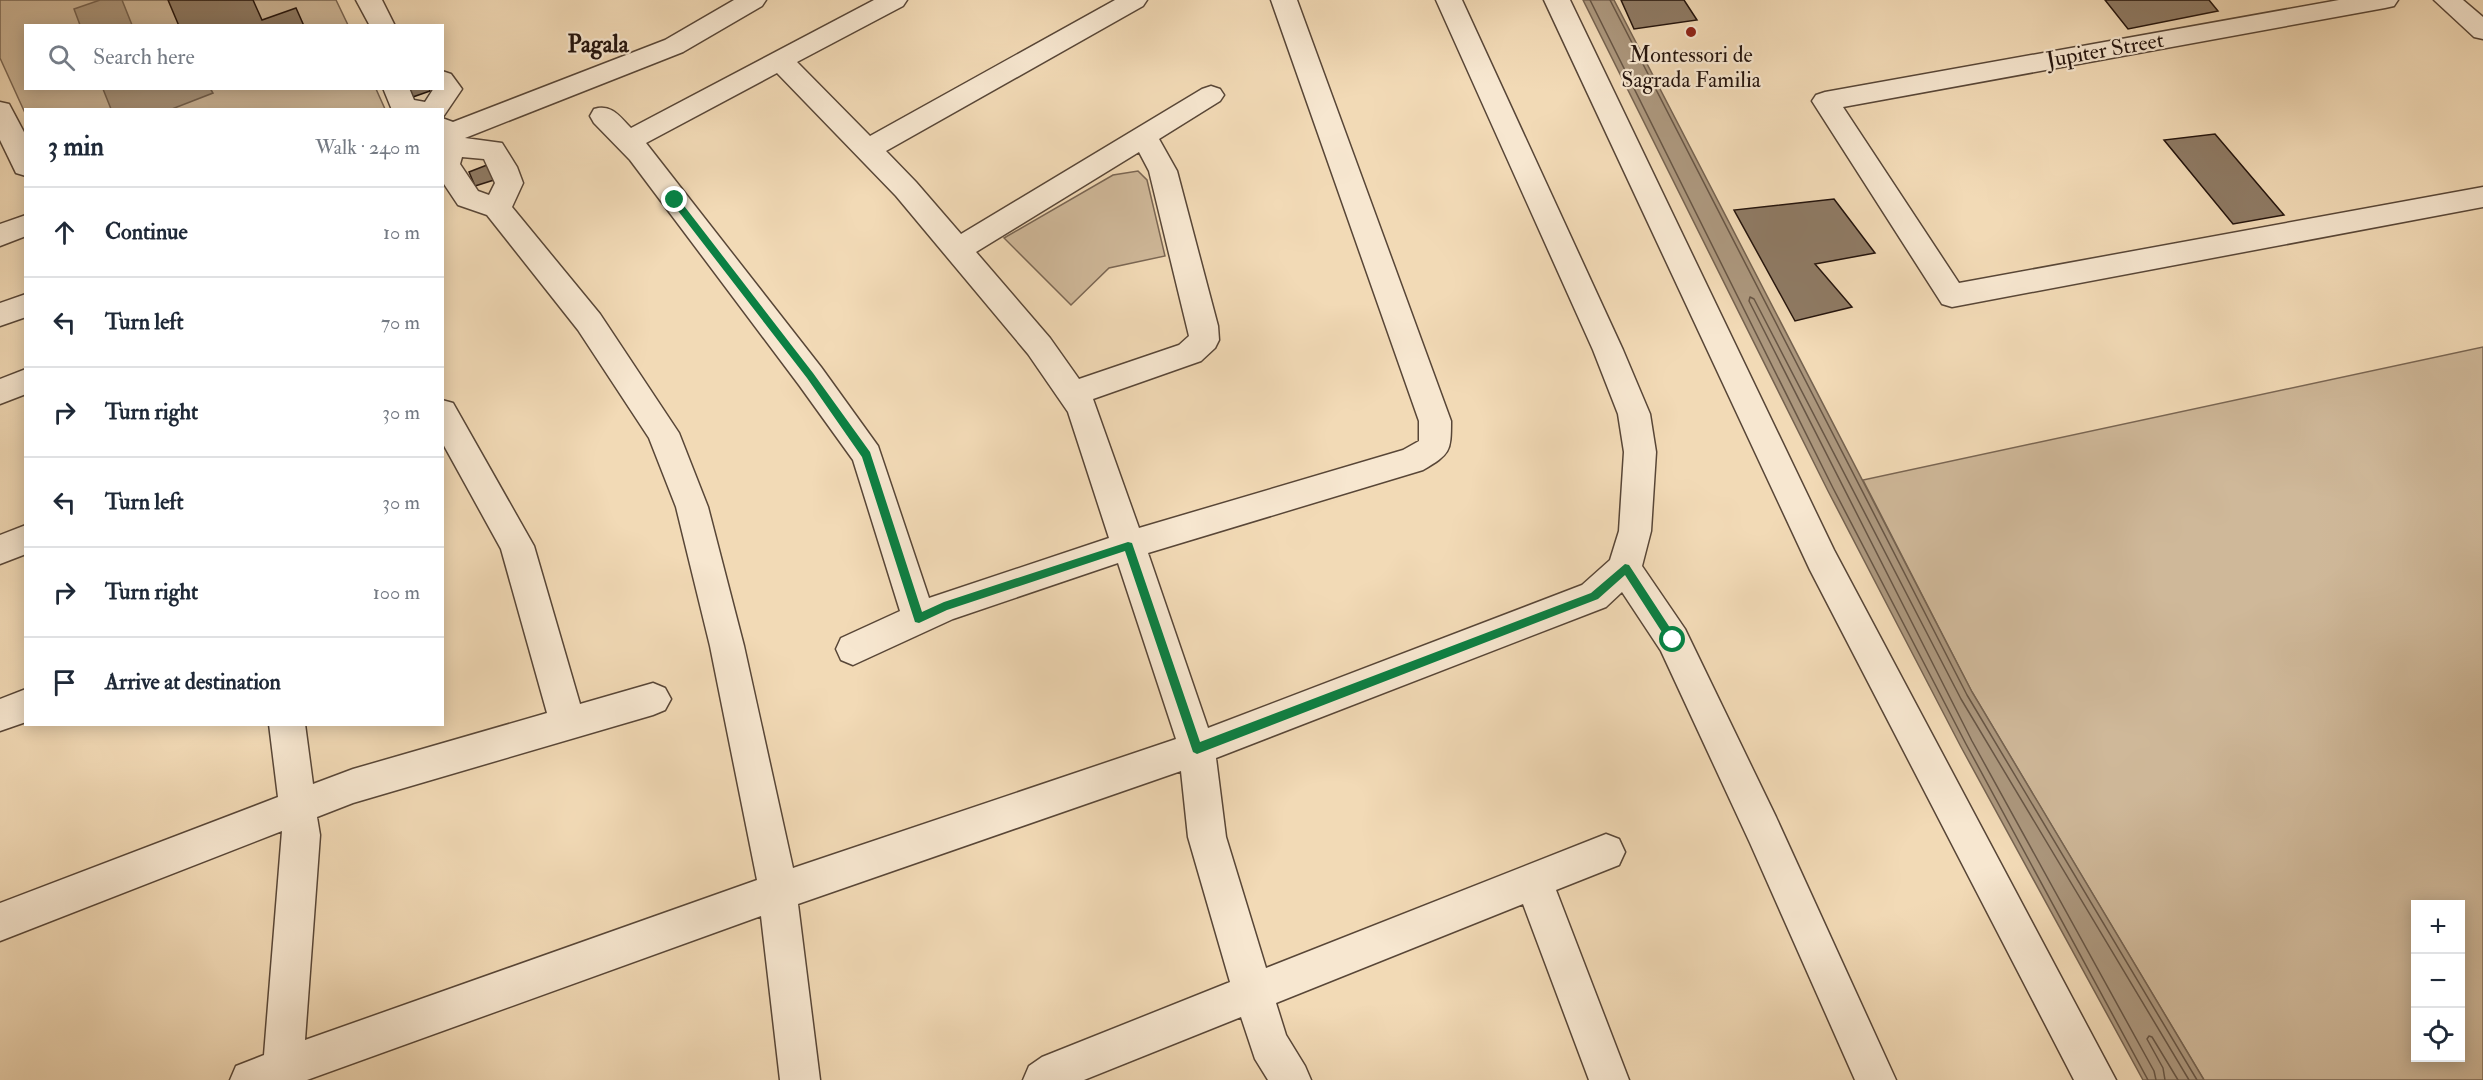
<!DOCTYPE html>
<meta charset="utf-8">
<style>
body{margin:0;font-family:"IM FELL Double Pica",serif;background:#f2f2f3;color:#1f2937}
.controls{position:absolute;right:18px;bottom:18px;display:grid;overflow:hidden;border-radius:0px;box-shadow:0 3px 15px #0003}
.controls button{width:54px;height:54px;display:grid;place-items:center;padding:0;border:0;border-bottom:2px solid #e0e1e3;background:#fff;color:#1f2937;font:30px sans-serif}
.stop{position:absolute;width:18px;height:18px;margin:-14px;border:4px solid #0b8043;border-radius:50%;background:#fff}
.stop.end{background:#0b8043;border-color:#fff;box-shadow:0 2px 6px #0008}
.list{margin:0;padding:0;list-style:none}
h2{display:flex;justify-content:space-between;align-items:center;height:78px;margin:0;padding:0 24px;font-size:26px}
h2 small{font-size:20px;font-weight:400;color:#747a83}
.list li{display:grid;grid-template-columns:39px 1fr auto;gap:18px;align-items:center;box-sizing:border-box;height:90px;padding:0 24px;border-top:2px solid #e0e1e3}
.list b{display:block;font-size:22px;white-space:nowrap}
.list em{font-size:20px;font-style:normal;color:#747a83}
.icon{flex:none;width:33px;height:33px;fill:none;stroke:currentColor;stroke-width:2;stroke-linecap:round;stroke-linejoin:round}
.map{position:relative;flex:none;width:2483px;height:1080px;overflow:hidden}
.search{position:absolute;background:#fff;box-shadow:0 3px 15px #0003;left:24px;top:24px;width:420px;height:66px;display:flex;align-items:center;gap:15px;box-sizing:border-box;padding:0 21px;border-radius:0px;color:#747a83;font-size:22px}
.panel{position:absolute;background:#fff;box-shadow:0 3px 15px #0003;left:24px;top:108px;width:420px;height:618px;border-radius:0px}
.map>svg:first-child{display:block}
.green{fill:#cfb899;stroke:#7a6653;stroke-width:1.5;fill-rule:evenodd}
.water{fill:#ac977d;stroke:#766350;stroke-width:1.5}
.lines{fill:none;stroke-linecap:round;stroke-linejoin:round}
.shore{stroke:#685645;stroke-width:1.5}
.building{fill:#8f7b65;stroke:#24140d;stroke-width:1.5}
.minor-casing{stroke:#584637;stroke-width:3}
.minor{fill:#f7e7d0;fill-rule:evenodd}
.route{fill:#0b8043}
.poi-dot{fill:#8f2418;stroke:#f7e7d0;stroke-width:2}
.labels{text-anchor:middle;dominant-baseline:central;stroke-width:4.5;stroke-linejoin:round;paint-order:stroke}
.far-street-label{font-size:22px;fill:#24140d;stroke:#f7e7d0}
.far-poi-label{font-size:22px;fill:#24140d;stroke:#f7e7d0}
.far-quarter-label{font-size:24px;font-weight:bold;fill:#24140d;stroke:#f7e7d0}
</style>
<div class="map">
<svg width="2483" height="1080" viewBox="0 0 2483 1080">
<rect width="100%" height="100%" fill="#f2dab6"/>
<filter id="stains"><feTurbulence type="fractalNoise" baseFrequency=".00333" numOctaves="4"/><feColorMatrix values="0 0 0 0 .2 0 0 0 0 .09 0 0 0 0 .02 0 0 0 .5 -.17"/></filter>
<radialGradient id="worn" r=".72"><stop offset=".6" stop-color="#630" stop-opacity="0"/><stop offset="1" stop-color="#630" stop-opacity=".3"/></radialGradient>
<g class="green">
<polygon points="0,0 336,0 348,25 26,26 26,88 376,89 385,109 26,110 25,113 0,58"/>
<polygon points="1138,171 1147,180 1165,256 1109,268 1071,305 1004,238 1113,175"/>
<path d="M2483,347V1080H2204L1972,692L1863,480ZM2416,904H2460V1058H2416Z"/>
</g>
<g class="water">
<polygon points="100,0 122,0 132,25 80,25 74,9"/>
<polygon points="1583,0 1614,0 1972,692 2204,1080 2143,1080 1961,747 1828,491"/>
<polygon points="210,88 213,93 172,109 111,109 103,89"/>
</g>
<g class="lines">
<g class="shore">
<polyline points="1590,0 1833,488 1966,744 2148,1080"/>
<polyline points="1610,0 1967,695 2197,1080"/>
<polyline points="2156,1080 2154,1071 1972,741 1749,301 1750,297 1754,299 1961,699 2189,1080"/>
<polyline points="2165,1080 2163,1068 2147,1039 2149,1036 2152,1037 2178,1080"/>
</g>
</g>
<g class="building">
<polygon points="168,0 253,0 262,20 296,8 304,26 179,26"/>
<polygon points="1621,0 1684,0 1697,20 1634,29"/>
<polygon points="2105,0 2209,0 2218,11 2128,29"/>
<polygon points="406,88 429,88 430,91 410,98"/>
<polygon points="2215,134 2284,215 2233,224 2164,140"/>
<polygon points="487,165 494,180 475,186 469,172"/>
<polygon points="1834,199 1875,253 1815,264 1852,307 1795,321 1734,210"/>
</g>
<g class="lines">
<g class="minor-casing">
<g id="minor">
<polygon points="356,0 382,0 395,26 370,26"/>
<path d="M734,0H766L762,6L683,52L465,138L502,143L517,167L523,183L512,207L600,314L679,433L708,507L744,646L793,868L1176,739L1118,563L953,619L853,665L841,660L836,649L841,638L900,611L853,460L799,385L630,160L594,123L590,116L594,109C612,104 619,116 631,128L874,0H907L903,6L797,62L870,136L1115,0H1147L1143,6L886,151L916,182L961,234L1202,89L1211,86L1220,89L1224,95L1220,101L1159,139L1177,171L1218,326L1219,340L1215,348L1201,361L1093,399L1139,528L1403,450L1419,441V421L1271,0H1297L1451,421C1451,452 1450,454 1423,470L1148,553L1208,728L1582,585L1610,560L1619,531L1624,452L1618,414L1593,350L1436,0H1462L1623,350L1650,414L1656,452L1651,531L1642,566L1685,629L1776,817L1896,1080H1855L1750,843L1661,651L1622,592L1606,607L1216,758L1226,837L1266,968L1606,834L1619,839L1625,852L1619,865L1556,890L1629,1080H1589L1523,904L1276,1003L1286,1035L1305,1066L1311,1080H1268L1255,1059L1241,1017L1084,1080H1023L1029,1066L1042,1057L1230,982L1188,837L1181,771L798,904L820,1080H780L761,916L307,1080H230L236,1066L264,1055L282,831L0,941V903L278,797L269,724H305L313,784L353,769L547,713L501,549L442,442V400L453,403L534,546L580,704L653,683L665,688L671,699L665,710L653,715L353,803L317,817L320,835L305,1040L757,880L710,646L676,507L649,438L578,330L487,215L458,205L442,181V118L453,122L665,40ZM777,73L896,196L1028,354L1068,412L1109,538L929,598L878,446L821,367L646,143ZM1139,152L1149,171L1189,336L1179,345L1079,379L1050,338L976,252ZM462,157L484,159L495,183L489,195L478,191L460,164Z"/>
<polygon points="1544,0 1570,0 1834,550 2116,1080 2074,1080 1810,570"/>
<polygon points="2339,0 2398,0 2394,6 2385,8 1843,107 1959,283 2483,187 2483,207 1952,307 1942,304 1812,101 1816,95 1825,92"/>
<polygon points="2434,0 2463,0 2483,17 2483,39 2474,37"/>
<polygon points="442,71 451,74 462,89 443,117 442,110 392,110 383,88 409,88 414,100 425,102 434,88 442,88"/>
<polygon points="0,102 9,104 26,136 26,176 16,173 0,140"/>
<polygon points="26,215 26,236 0,246 0,224"/>
<polygon points="26,294 26,317 0,326 0,303"/>
<polygon points="26,369 26,394 0,404 0,379"/>
<polygon points="26,525 26,554 0,564 0,535"/>
<polygon points="26,689 26,722 0,731 0,699"/>
</g>
</g>
<use href="#minor" class="minor"/>
</g>
<polygon class="route" points="672,198 678,198 813,373 870,452 922,612 944,602 1128,542 1132,543 1200,742 1591,593 1625,564 1629,565 1678,640 1676,643 1669,643 1625,575 1598,599 1197,754 1193,752 1125,551 947,610 919,623 915,622 862,457 807,378 672,203"/>
<circle class="poi-dot" cx="1691" cy="32" r="6"/>
<g class="labels">
<g class="far-street-label">
<text transform="translate(2105 50) rotate(-10)">Jupiter Street</text>
</g>
<g class="far-poi-label">
<text x="1691" y="55">Montessori de<tspan x="1691" dy="25">Sagrada Familia</tspan></text>
</g>
<g class="far-quarter-label">
<text x="598" y="44">Pagala</text>
</g>
</g>
<rect width="100%" height="100%" filter="url(#stains)"/>
<rect width="100%" height="100%" fill="url(#worn)"/>
</svg>
<div class="controls">
<button>+</button>
<button>−</button>
<button><svg class="icon" aria-label="locate" viewBox="0 0 24 24"><circle cx="12" cy="12" r="6"/><path d="M12 2v4M12 18v4M2 12h4M18 12h4"/></svg></button>
</div>
<div class="stop" style="left:1673px;top:640px"></div>
<div class="stop end" style="left:675px;top:200px"></div>
<div class="search"><svg class="icon" aria-label="search" viewBox="0 0 24 24"><circle cx="10" cy="10" r="6"/><path d="M15 15l6 6"/></svg>Search here</div>
<section class="panel">
<h2>3 min<small>Walk · 240 m</small></h2>
<ul class="list">
<li><svg class="icon" aria-label="ahead" viewBox="0 0 24 24"><path d="M12 20V5M6 11l6-6 6 6"/></svg><div><b>Continue</b></div><em>10 m</em></li>
<li><svg class="icon" aria-label="left" viewBox="0 0 24 24"><path d="M17 20v-9H6M10 6l-5 5 5 5"/></svg><div><b>Turn left</b></div><em>70 m</em></li>
<li><svg class="icon" aria-label="right" viewBox="0 0 24 24"><path d="M7 20v-9h11M14 6l5 5-5 5"/></svg><div><b>Turn right</b></div><em>30 m</em></li>
<li><svg class="icon" aria-label="left" viewBox="0 0 24 24"><path d="M17 20v-9H6M10 6l-5 5 5 5"/></svg><div><b>Turn left</b></div><em>30 m</em></li>
<li><svg class="icon" aria-label="right" viewBox="0 0 24 24"><path d="M7 20v-9h11M14 6l5 5-5 5"/></svg><div><b>Turn right</b></div><em>100 m</em></li>
<li><svg class="icon" aria-label="arrive" viewBox="0 0 24 24"><path d="M6 21V4h12l-3 4 3 4H6"/></svg><div><b>Arrive at destination</b></div></li>
</ul>
</section>
</div>
